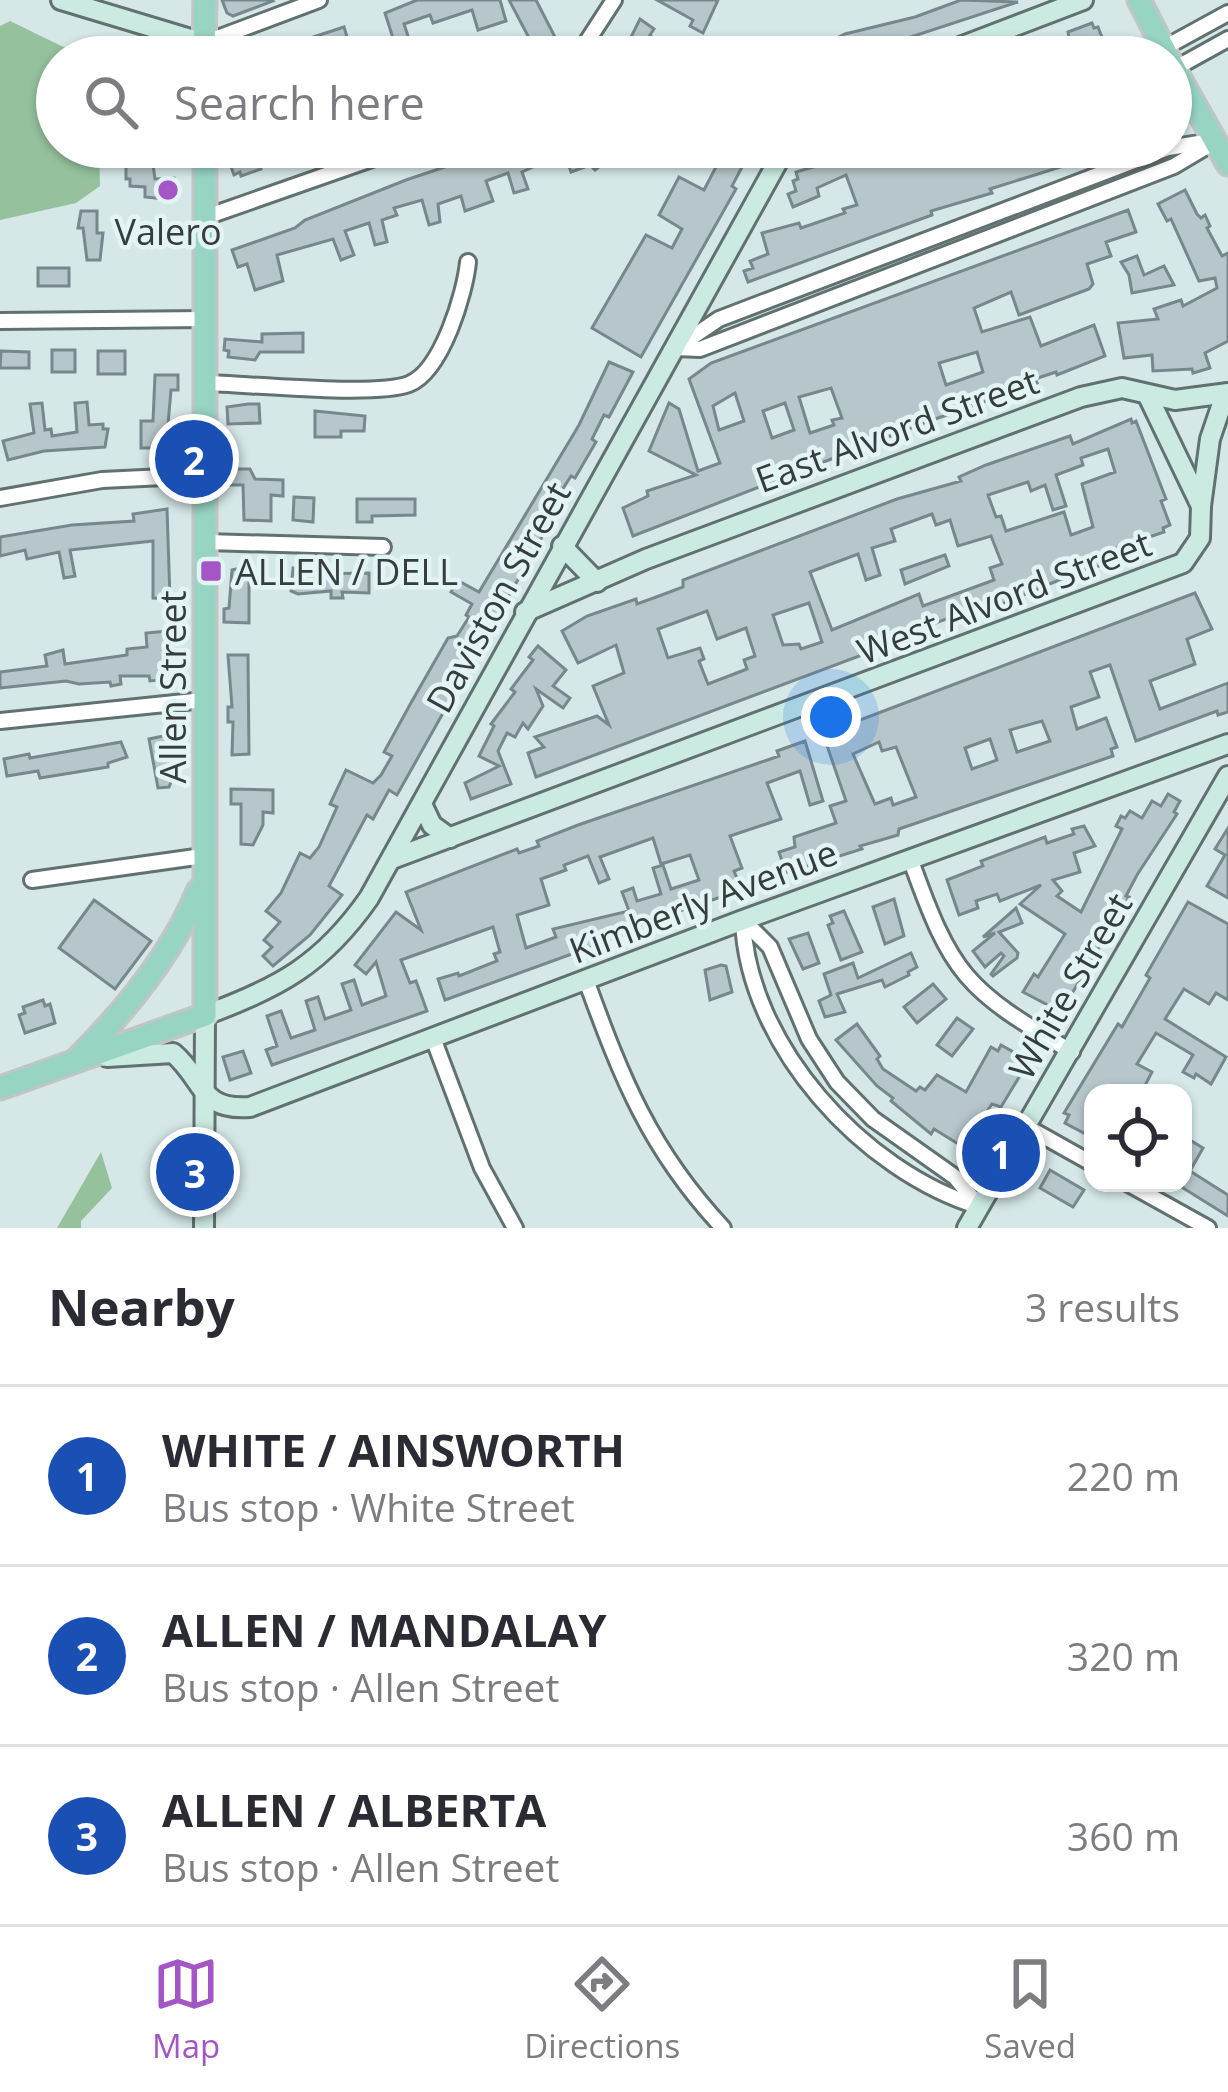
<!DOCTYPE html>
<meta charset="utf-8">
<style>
body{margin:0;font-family:"Open Sans",sans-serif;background:#f7f7f7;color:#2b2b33}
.controls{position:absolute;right:36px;bottom:36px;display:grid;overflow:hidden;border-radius:24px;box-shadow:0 3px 9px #0004}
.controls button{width:108px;height:108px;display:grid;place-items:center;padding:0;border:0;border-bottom:3px solid #e1e1e2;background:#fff;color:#2b2b33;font:60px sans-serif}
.you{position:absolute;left:831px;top:717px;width:42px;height:42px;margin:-30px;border:9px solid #fff;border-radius:50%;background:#1a73e8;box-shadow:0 0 0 18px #1a73e833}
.badge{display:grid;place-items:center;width:78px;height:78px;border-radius:50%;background:#a455c6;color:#fff;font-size:39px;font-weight:700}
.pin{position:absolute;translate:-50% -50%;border:6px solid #fff;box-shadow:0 3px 12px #0006}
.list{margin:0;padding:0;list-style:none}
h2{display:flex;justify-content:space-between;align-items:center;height:156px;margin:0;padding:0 48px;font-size:51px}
h2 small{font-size:39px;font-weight:400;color:#7c7c81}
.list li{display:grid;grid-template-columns:78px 1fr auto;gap:36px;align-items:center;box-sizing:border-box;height:180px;padding:0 48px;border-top:3px solid #e1e1e2}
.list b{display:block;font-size:45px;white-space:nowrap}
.list p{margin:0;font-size:39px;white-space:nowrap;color:#7c7c81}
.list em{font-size:39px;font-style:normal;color:#7c7c81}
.icon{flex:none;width:66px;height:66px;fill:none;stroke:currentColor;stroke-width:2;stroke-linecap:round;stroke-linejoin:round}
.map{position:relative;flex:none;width:1228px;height:1228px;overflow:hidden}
.search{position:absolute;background:#fff;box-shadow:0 3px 9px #0004;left:36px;right:36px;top:36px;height:132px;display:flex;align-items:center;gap:30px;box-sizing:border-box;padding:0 42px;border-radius:66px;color:#7c7c81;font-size:45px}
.sheet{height:696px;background:#fff}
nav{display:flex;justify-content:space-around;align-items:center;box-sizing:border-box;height:168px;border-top:3px solid #e1e1e2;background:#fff;font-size:33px;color:#7c7c81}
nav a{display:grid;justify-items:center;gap:6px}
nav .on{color:#a455c6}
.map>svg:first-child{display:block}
.forest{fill:#95c19c}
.building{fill:#b6c6cb;stroke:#78878c;stroke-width:3;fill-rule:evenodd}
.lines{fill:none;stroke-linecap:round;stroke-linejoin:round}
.street-casing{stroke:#617171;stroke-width:20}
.secondary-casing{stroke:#617171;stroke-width:24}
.primary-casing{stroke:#c3c5c5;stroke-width:27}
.street{stroke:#fff;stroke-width:14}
.secondary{stroke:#cbeae1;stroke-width:18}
.primary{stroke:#97d4c4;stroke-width:21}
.poi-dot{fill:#a455c6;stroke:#e2f4f4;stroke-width:4.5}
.labels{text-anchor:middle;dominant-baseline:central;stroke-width:9;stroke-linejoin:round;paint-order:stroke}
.poi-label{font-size:36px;fill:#363d3d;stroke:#e2f4f4}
.street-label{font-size:36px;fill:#363d3d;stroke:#e2f4f4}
</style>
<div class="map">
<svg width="1228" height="1228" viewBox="0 0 1228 1228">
<rect width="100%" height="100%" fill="#d5e7e7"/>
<g class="forest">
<polygon points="10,21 82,56 57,57 57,147 99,147 100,186 76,203 0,220 0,26"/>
<polygon points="101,1152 112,1188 81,1221 81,1228 57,1228"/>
</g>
<g class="building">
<polygon points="222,0 272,0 273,1 233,16 227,13"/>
<polygon points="417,0 500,0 506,21 478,30 472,10 433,23 430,15 404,24 415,57 399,57 385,13"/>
<polygon points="509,0 536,0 556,39 548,42 550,47 537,53"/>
<polygon points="657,0 718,0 703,33 690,26 693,20"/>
<polygon points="961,0 1018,2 868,51 870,57 799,57 845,34 915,17"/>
<polygon points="640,19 654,29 650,35 653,38 640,57 621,57"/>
<polygon points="1092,23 1094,28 1098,27 1105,45 1071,57 1032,57 1070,42 1068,32"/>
<polygon points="344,27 351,50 347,51 349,57 297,57 292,44"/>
<polygon points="254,147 307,147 307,149 260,165 261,169 241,176 240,172 234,175 230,164 241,156 240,152"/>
<polygon points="504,147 554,147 557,156 522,172 528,189 514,193 508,173 486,181 493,201 465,211 461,196 438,204 440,222 429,225 422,200 394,208 397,215 382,220 387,242 375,245 369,223 345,231 354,255 341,260 333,239 277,255 283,281 255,290 247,264 238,267 232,250 295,228 305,220 406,180"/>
<polygon points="732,147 750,152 732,186 736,189 641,357 592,328 646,235 672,248 682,229 659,215 679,177 704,190 718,163"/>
<polygon points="812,147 886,147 891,162 933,147 1019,147 1020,155 1043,147 1082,147 1086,159 990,189 992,193 931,211 932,215 748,282 744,271 753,268 750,261 768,254 762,233 799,223 801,228 845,213 843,209 857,205 846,175 817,188 819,196 793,207 788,194 796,191 793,181 798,179 796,172 820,165"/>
<polygon points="591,148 604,163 595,170 590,165 571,172 567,160"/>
<polygon points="126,151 151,151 155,179 174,178 174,200 145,197 145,187 130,186 130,179 126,179"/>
<polygon points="1185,190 1197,214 1201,218 1205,215 1210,226 1207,228 1222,256 1228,253 1228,341 1205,353 1210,368 1193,373 1192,369 1153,371 1152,355 1124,358 1118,323 1158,319 1154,309 1181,300 1183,306 1217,288 1215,278 1199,281 1171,219 1167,221 1158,204"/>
<path d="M1128,210L1136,232L1106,242L1111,256L1087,264L1093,284L1089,289L1019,315L1011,292L974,308L982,332L1030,317L1041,346L1094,325L1105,356L1057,375L1056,372L1035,379L1037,383L924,423L633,536L623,508L648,496L647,491L696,475L649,451L669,403L679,409L698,471L720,463L689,379L711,363ZM977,352L983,372L946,385L939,363ZM831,388L842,418L832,420L834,425L810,433L799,397ZM735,393L744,421L719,430L713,406ZM785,403L794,430L772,438L763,411Z"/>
<polygon points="81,211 97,211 97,233 103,233 100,260 87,260 83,228 78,228"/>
<polygon points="1137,256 1144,275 1164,266 1174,285 1132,293 1129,275 1121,262"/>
<rect x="38" y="268" width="31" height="18"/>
<polygon points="303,333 303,352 260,352 255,360 228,357 229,351 224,350 225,339 262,342 262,334"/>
<rect x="52" y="350" width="23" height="22"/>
<polygon points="1,351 29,352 29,368 0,368"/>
<rect x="98" y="351" width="27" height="23"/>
<polygon points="609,362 633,372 609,417 604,415 592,439 596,442 575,478 571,476 559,495 563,500 556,512 397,795 389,790 373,819 367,815 329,886 342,895 310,935 273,966 263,956 272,947 264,940 280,922 266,911 281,893 300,853 310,858 319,847 337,807 330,804 346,770 373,783 381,775 392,756 384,752 412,701 448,638 457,636 469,617 466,615 472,604 451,592 457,580 479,592 579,425"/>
<polygon points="155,375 178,375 178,390 171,390 166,448 141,448 141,421 153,421"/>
<polygon points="87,402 89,425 103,424 103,429 108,429 105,447 44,451 8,460 3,441 34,433 30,404 42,403 45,430 51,429 52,436 77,432 75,403"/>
<polygon points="248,404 259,404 260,423 228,424 227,407"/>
<polygon points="315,411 365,416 364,431 341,431 341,437 315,437"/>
<path d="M1131,419L1132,423L1136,421L1166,499L1161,501L1170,525L1163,528L1164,532L1108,551L1112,563L1083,570L1002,604L977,612L976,608L927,626L929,630L536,777L528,753L544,747L535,737L597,716L609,725L593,686L624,673L616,645L578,663L562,631L587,616L636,599L637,604L659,596L683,587V580L897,499L961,481L959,477L986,465L1070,436L1073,444ZM1108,449L1115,472L1082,484L1093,527L1071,535L1064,512L1006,531L1001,516L996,517L988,495L1028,482L1031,491L1045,485L1053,510L1066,506L1056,475L1083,465L1081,458ZM932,514L936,525L950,520L958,546L991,536L1002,564L990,568L994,580L923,606L919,594L832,630L810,572L858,554L866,580L880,575L872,548L895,541L891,529ZM809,603L822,642L801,649L799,644L783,645L773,615ZM707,611L717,639L746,628L755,656L744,660L747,669L708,684L699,661L704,659L700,648L668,658L658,629Z"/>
<polygon points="229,469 250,469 255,479 283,480 283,496 271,495 271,521 244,520 243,485 228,485"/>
<polygon points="294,497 314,498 313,522 293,520"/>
<polygon points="357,499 415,499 415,515 372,516 372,522 357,522"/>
<polygon points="167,509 170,599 153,598 153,541 70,550 75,576 64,578 59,552 27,559 25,550 0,556 0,537 72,525 134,521 133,514"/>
<polygon points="945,555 949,566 905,584 901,570"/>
<polygon points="293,568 310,569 310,574 369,573 369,593 342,592 343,598 331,598 331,591 298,594 291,591"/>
<polygon points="236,569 249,570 249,623 224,622 224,609 229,608 232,570"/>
<path d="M1195,593L1212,629L1187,639L1195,664L1150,681L1160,709L1228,683V712L1218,715L1217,711L1136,741L1110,665L1090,672L1099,697L1071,707L1077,729L1106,718L1117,747L1111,749L1113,756L899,829L898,835L860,846L862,849L786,873L779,852L795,847L794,837L836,823L830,806L846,801L823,734ZM1042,721L1050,741L1017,752L1010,730ZM990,739L997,760L972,769L965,748ZM879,742L882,751L896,747L916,797L893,805L891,798L875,804L853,754Z"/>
<polygon points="169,631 171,679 150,681 149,676 120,676 121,684 111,686 110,682 79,684 66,681 0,688 0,672 47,666 45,655 63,650 65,664 127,655 127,649 147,647 146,633"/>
<polygon points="538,646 566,670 553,686 570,698 563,708 536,689 543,706 528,729 523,723 515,737 507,733 498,751 511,784 471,799 465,783 499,766 479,756 494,726 491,724 515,692 511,689 533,660 529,657"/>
<polygon points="228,655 248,655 249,754 232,755 233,722 228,722 228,707 232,707"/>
<polygon points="168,735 171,782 169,787 158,788 149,739"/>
<path d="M805,741L823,801L810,805L800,771L767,783L781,819L730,836L742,868L734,871L742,890L649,921L626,931L627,934L445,1000L438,979L458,973L459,976L497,961L494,954L500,952L493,927L401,960L410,983L416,981L427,1011L272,1065L266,1050L277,1046L267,1016L281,1011L291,1038L315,1030L306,1001L318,997L325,1019L351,1010L342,984L354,980L362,1005L386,996L376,962L366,974L355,965L396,912L421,930L406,892L517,849L519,853L539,846L537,841L578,825L779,756L777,751ZM653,838L661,864L690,855L699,880L671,889L663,865L653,868L661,894L637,901L633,888L622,892L629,911L553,929L556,937L526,948L517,915L549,905L541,879L566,870L564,865L588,856L599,883L609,879L600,857Z"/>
<polygon points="121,742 127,757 108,763 108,767 40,778 38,771 7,776 4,759 29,754 30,758"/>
<polygon points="231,789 273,790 273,813 263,812 263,825 253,845 241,844 241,804 231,804"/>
<polygon points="1168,794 1180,801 1174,812 1177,814 1137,875 1126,896 1129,897 1061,1012 1023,992 1034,974 1038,977 1065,934 1020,904 1041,885 1000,901 997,894 976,901 978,908 959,915 947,880 983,866 981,861 1045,837 1047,843 1074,834 1072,829 1084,826 1095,846 1074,853 1080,872 1053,880 1062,891 1057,896 1081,912 1122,829 1116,826 1121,816 1125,818 1130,811 1142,818 1152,801 1161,806"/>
<polygon points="1228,828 1228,898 1207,886 1225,855 1215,849"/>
<polygon points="894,899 904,936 885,944 873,907"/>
<polygon points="94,900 151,941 115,989 59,948"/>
<polygon points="1188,902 1228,924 1228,1000 1216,993 1209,1004 1184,989 1165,1019 1226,1057 1211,1084 1196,1074 1194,1078 1183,1072 1193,1055 1156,1033 1137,1064 1152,1072 1141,1093 1093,1093 1093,1138 1065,1123 1069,1115 1064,1113 1118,1024 1122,1027 1150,978 1146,975"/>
<polygon points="1016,908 1022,923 999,932 1018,953 1017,958 993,976 991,974 1004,956 1001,953 985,967 973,951 995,933 983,937"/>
<polygon points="844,911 862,952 841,960 828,925 833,923 830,916"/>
<polygon points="808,933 819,963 803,969 789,939"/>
<polygon points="911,953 917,967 908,972 909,975 885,987 882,980 837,994 845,1012 825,1017 819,1001 831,995 824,974 853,963 858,978"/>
<polygon points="721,965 726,966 732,992 710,1000 705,970"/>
<polygon points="933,984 946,999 917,1023 904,1007"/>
<polygon points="43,1000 45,1006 50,1004 55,1023 25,1033 19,1015 25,1013 23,1007"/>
<polygon points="957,1018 973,1029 952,1056 937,1045"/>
<polygon points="857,1024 880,1056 877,1059 883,1069 916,1091 920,1087 925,1090 937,1075 966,1092 991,1047 998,1051 1001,1045 1028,1060 1031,1064 1025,1076 1021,1074 1001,1107 992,1104 975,1129 989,1143 983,1153 976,1149 973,1153 934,1129 931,1134 891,1101 893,1098 877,1086 836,1040"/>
<polygon points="243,1051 251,1073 230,1080 223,1057"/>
<polygon points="1190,1140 1203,1148 1190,1171 1228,1195 1228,1216 1183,1188 1183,1152"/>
<polygon points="1050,1170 1084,1190 1073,1207 1040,1188"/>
</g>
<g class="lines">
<g class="street-casing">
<g id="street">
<polyline points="204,43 319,0"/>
<polyline points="1164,48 1228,13"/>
<polyline points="577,57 614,0"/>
<polyline points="1174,69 1228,39"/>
<polyline points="206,217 406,147"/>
<polyline points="0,321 206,319"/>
<polyline points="679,346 719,319 1168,148 1205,142"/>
<polyline points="675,348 700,349 1174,166 1216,141"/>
<path d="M206,383C249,384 375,397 409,384C442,371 465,293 468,262"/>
<polyline points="0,498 102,480 206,475"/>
<polyline points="206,542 383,547"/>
<polyline points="0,721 204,700"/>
<path d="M910,858C952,976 965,989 1072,1052"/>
<polyline points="32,880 203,856"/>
<path d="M743,920C747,1044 863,1172 980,1207"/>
<polyline points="743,920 770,947 809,1039 837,1082 873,1119 955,1177 979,1206"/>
<path d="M586,980C622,1079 650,1150 723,1228"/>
<polyline points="433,1038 482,1168 515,1228"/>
<polyline points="1027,1127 1093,1164"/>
<polyline points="1127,1183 1208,1228"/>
</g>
</g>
<g class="secondary-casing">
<g id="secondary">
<polyline points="61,0 204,43"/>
<polyline points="934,57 1083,0"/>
<polyline points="1201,506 1210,439 1225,395"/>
<polyline points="562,546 597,582"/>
<polyline points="525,612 646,559 1081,397 1122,388 1175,400 1228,393"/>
<polyline points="422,804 432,825 450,838"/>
<polyline points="392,859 1183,563 1200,538 1201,506 1147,394"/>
<path d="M107,1057L173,1053C204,1079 199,1111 250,1107L743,920L1228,744"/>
<path d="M204,1228L205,1015C279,988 323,964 369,898L786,147"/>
<polyline points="967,1228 1228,776"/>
</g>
</g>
<g class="primary-casing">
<g id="primary">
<polyline points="1139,0 1168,57"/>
<polyline points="204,57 205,0"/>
<polyline points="1171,63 1228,164"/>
<path d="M77,1059C125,1011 172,955 198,891"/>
<polyline points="0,1088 205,1015 205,147"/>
</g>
</g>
<use href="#street" class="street"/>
<use href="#secondary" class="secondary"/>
<use href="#primary" class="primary"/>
</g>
<g class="poi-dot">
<circle cx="168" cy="190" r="12"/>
<rect x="199" y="559" width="24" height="24" rx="6"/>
</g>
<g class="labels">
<g class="poi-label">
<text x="168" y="231">Valero</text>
<text x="235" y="571" text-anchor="start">ALLEN / DELL</text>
</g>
<g class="street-label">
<text transform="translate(897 430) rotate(-20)">East Alvord Street</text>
<text transform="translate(498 597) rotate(-61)">Daviston Street</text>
<text transform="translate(1004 597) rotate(-21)">West Alvord Street</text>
<text transform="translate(172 687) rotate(-90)">Allen Street</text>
<text transform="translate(703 901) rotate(-21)">Kimberly Avenue</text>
<text transform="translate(1070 986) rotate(-60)">White Street</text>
</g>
</g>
</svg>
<div class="controls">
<button><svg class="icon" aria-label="locate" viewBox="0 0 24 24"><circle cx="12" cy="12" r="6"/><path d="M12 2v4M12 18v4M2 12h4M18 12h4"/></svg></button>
</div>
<div class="you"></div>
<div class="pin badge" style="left:1001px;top:1153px;background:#1a4fb4">1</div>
<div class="pin badge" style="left:194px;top:459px;background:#1a4fb4">2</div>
<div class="pin badge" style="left:195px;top:1172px;background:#1a4fb4">3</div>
<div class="search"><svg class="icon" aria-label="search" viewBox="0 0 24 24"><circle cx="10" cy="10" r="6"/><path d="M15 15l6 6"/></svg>Search here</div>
</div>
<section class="sheet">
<h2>Nearby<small>3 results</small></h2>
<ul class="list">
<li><span class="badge" style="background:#1a4fb4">1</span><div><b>WHITE / AINSWORTH</b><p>Bus stop · White Street</p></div><em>220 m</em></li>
<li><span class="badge" style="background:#1a4fb4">2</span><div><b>ALLEN / MANDALAY</b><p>Bus stop · Allen Street</p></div><em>320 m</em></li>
<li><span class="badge" style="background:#1a4fb4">3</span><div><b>ALLEN / ALBERTA</b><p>Bus stop · Allen Street</p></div><em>360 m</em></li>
</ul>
</section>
<nav>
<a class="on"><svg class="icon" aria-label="map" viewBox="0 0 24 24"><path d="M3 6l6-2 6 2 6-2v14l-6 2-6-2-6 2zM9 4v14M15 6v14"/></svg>Map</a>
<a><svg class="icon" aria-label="directions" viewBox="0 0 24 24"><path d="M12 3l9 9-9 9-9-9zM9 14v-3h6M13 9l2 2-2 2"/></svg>Directions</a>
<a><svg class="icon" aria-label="saved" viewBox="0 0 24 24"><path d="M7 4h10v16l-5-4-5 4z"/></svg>Saved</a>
</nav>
